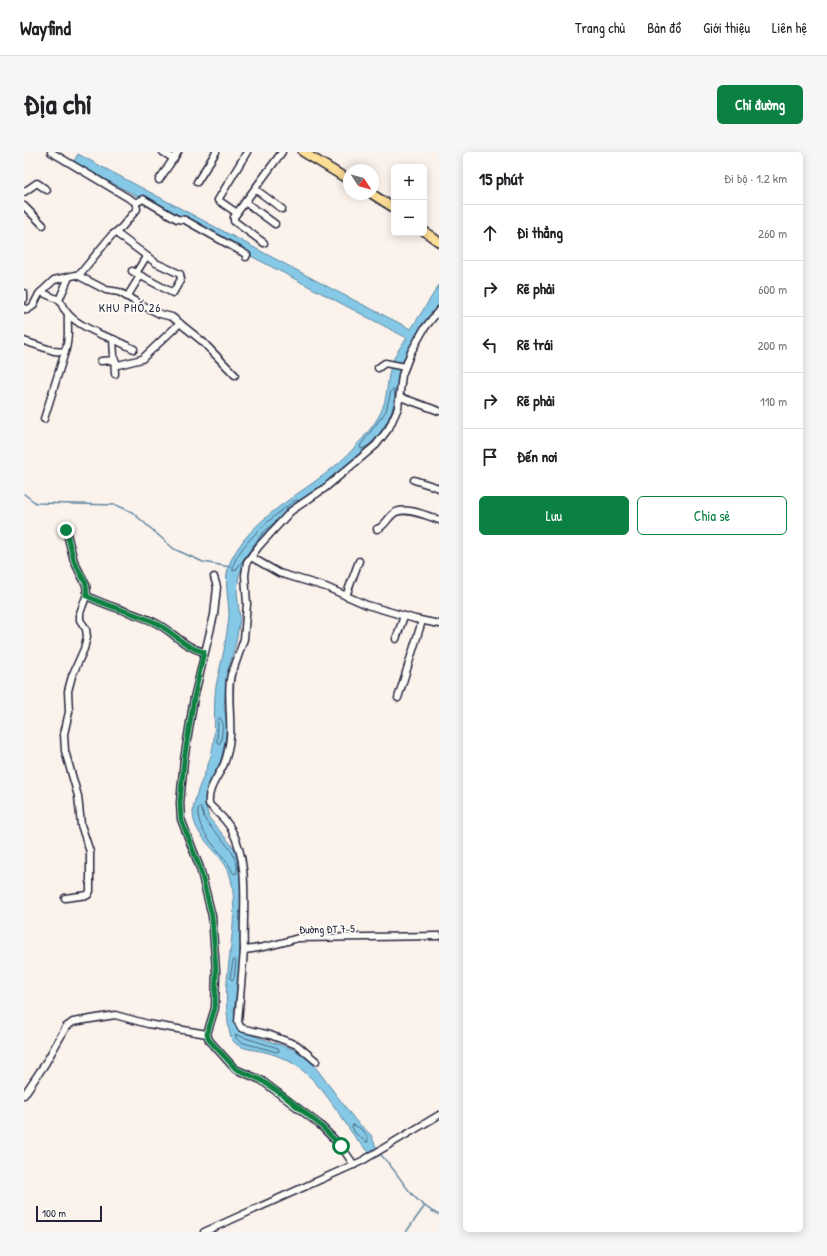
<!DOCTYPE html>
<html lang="vi">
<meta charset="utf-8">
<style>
body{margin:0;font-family:"Patrick Hand",sans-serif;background:#f6f6f6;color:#202124}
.controls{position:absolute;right:12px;top:12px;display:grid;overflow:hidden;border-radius:6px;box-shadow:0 2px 10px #0003}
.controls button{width:36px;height:36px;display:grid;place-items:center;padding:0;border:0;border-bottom:1px solid #e0e0e0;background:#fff;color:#202124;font:20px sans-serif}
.compass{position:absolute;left:319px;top:12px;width:36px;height:36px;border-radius:50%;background:#fff;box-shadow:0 2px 10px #0003;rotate:126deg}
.scale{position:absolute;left:12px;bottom:10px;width:66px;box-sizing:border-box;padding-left:4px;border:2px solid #22223b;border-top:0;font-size:11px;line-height:14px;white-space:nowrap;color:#22223b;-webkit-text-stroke:3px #fdfcf7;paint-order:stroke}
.stop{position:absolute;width:12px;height:12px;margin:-9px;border:3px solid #0b8043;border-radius:50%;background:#fff}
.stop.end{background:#0b8043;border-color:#fff;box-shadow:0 1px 4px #0008}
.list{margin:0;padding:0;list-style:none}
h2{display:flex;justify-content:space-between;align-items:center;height:52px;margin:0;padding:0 16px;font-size:17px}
h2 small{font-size:13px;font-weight:400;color:#757577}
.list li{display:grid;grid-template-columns:26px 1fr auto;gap:12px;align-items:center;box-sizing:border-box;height:56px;padding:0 16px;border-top:1px solid #e0e0e0}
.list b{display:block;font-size:15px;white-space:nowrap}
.list em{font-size:13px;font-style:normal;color:#757577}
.actions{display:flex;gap:8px;padding:12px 16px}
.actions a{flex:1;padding:9px 0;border:1px solid #0b8043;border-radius:6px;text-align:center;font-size:14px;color:#0b8043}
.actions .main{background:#0b8043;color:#fff}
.icon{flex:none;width:22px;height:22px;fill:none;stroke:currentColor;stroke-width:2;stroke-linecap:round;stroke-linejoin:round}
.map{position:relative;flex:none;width:415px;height:1080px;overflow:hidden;border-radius:6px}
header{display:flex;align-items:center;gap:24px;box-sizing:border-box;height:56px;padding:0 20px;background:#fff;border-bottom:1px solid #e0e0e0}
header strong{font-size:19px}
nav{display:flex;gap:22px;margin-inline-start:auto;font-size:14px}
.intro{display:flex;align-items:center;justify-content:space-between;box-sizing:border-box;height:96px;padding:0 24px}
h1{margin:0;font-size:28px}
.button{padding:10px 18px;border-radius:6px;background:#0b8043;color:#fff;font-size:14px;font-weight:700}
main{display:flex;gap:24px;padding:0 24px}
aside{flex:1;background:#fff;border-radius:6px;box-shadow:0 2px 10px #0003}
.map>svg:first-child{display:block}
.water{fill:#85c9e6;stroke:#5d86a2}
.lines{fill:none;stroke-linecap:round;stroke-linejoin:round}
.shore{stroke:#4a657f;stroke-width:1}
.stream{stroke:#5d86a2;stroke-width:1.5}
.minor-casing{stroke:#22223b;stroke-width:9}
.major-casing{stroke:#22223b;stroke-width:11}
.minor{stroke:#fdfcf7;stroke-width:6}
.major{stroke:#fdde96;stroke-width:8}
.route{stroke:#0b8043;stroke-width:5}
.labels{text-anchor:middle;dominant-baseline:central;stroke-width:3.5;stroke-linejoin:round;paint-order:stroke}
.street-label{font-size:11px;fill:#22223b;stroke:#fdfcf7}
.neighbourhood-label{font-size:12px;letter-spacing:1px;fill:#22223b;stroke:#fdfcf7}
</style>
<header>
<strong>Wayfind</strong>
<nav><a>Trang chủ</a><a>Bản đồ</a><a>Giới thiệu</a><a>Liên hệ</a></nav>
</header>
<div class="intro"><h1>Địa chỉ</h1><a class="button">Chỉ đường</a></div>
<main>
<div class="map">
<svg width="415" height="1080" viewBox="0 0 415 1080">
<rect width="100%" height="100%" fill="#fcf2ec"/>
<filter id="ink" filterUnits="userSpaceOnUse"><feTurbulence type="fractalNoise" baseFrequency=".025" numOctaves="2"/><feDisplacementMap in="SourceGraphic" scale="8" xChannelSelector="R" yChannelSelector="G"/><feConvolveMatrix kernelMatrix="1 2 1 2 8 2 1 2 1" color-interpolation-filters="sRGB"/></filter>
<g filter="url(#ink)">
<path class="water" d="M54,2L308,137L387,177L415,133V157L383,206L373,256L356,286L266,363L226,404L215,422L213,440L216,467L212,490L203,522L200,554L203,571L201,590L197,608L181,651L185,666L210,696L217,715L216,810L210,859L213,878L271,898L286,908L331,968L347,983L355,1002L354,1005C337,997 328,981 318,966C307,949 293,930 277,917C267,909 253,903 241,900C230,897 212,898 207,885C204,878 204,868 203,860C199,816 216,771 207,727C202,701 169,688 169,660C170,639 186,616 189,594C192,574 189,554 192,534C195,518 200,502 202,486C203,478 205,469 205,461C204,443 199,425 207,408C233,356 294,337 331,295C341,284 354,269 359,255C364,241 363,225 368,211C371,202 377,194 383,186L52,12L50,9Z"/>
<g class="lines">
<g class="shore">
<path d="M370,238C376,253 353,294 337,297L336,294L362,259L367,239Z"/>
<path d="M254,367L237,383L212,418L209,419C206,399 256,358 272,348L275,349"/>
<polygon points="196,566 199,571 197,589 195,592 193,590 194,568"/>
<path d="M176,655C179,659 179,665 182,669C191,682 219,703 212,722L209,721C200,699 172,683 174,657Z"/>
<polygon points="211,808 212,810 210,826 208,828 206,826 209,809"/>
<polygon points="212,883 254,896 255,899 253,900 216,890 212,886"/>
<path d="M329,973C336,975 345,982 344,990H342L331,981L328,975Z"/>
</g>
<g class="stream">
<polyline points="0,342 12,351 92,353 108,360 150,397 179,410 206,415"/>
<path d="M355,1001C379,1024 382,1046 415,1063"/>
<polyline points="382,1080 400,1055"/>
</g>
<g class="minor-casing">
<g id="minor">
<polyline points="139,0 150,7"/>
<polyline points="135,28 154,0"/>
<polyline points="173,30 192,0"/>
<polyline points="231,37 258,57"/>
<polyline points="0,40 13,31 23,38"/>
<polyline points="221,50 251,72"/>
<polyline points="112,51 119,47 153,67 161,68 218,100 223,103 222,105"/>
<polyline points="0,54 19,73"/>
<polyline points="213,61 194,48 223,0"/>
<polyline points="92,81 132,111 156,122 157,127 149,141 108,119"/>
<polyline points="240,91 210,69 210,65 258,0"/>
<polyline points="112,121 122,105"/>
<polyline points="53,123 82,138 95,140 114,151 136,162 148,165 178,189 211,223"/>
<polyline points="17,140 35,148 45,125"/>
<polyline points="0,141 0,147"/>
<polyline points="103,145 116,124"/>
<path d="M35,148C38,151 38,155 41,158C49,171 76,183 89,187L91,222"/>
<polyline points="0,156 3,158 9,154 15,142 30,128 56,122 87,84 98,75 113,57 111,50 27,0"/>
<path d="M415,158L400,177L387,200L378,223L374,256L365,276L352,293L301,336L267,359L235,394L223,410L221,423L223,452L220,487L210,516C201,526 208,570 206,585C205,595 203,604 200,612C194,625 183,637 185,652C192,660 202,667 207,677C227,712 218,760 220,798C239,796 255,792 274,786L415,784"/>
<polyline points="89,187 110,197"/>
<polyline points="0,189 30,199 41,200 20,267"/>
<path d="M41,200C46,186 43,176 44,162"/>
<polyline points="77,209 91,208 94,213 118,207 156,171"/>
<polyline points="354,216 361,211 381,215"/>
<polyline points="376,245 415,259"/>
<polyline points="390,328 415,336"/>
<path d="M353,377C360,375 363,367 369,362C379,353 404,364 415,368"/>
<polyline points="227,405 255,421 302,435 343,453 391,467 415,472"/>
<polyline points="190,425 193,435 190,463 170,546 160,608 156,651 157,667 176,716 188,764 192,819 191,856 183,882 185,888 211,917 237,928 295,972 317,994 330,1013"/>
<path d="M63,444C84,455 108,460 130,470C149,479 159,495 180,500"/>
<polyline points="322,444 335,409"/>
<polyline points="372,487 380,464"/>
<polyline points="374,546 398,469"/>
<polyline points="41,746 64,743 66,739 66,700 57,673 54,644 41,599 40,582 45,560 44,539 48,524 60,497 63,485 62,477 56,468 56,461 63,442 62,433 50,409 42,378"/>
<polyline points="220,798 214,870 217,876 246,883 273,893 292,909"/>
<polyline points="0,943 21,912 42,875 49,870 91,863 124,872 183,882"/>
<polyline points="180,1080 338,1009 415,963"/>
</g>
</g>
<g class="major-casing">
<g id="major">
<polyline points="279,0 325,28"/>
<polyline points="348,42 370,56"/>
<polyline points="400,79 415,90"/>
</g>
</g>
<use href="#minor" class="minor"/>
<use href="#major" class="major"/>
</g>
</g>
<g class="lines" filter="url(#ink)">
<path class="route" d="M42,378L50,409L62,432L63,444C84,455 108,460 130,470C149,479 159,495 180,500L170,546L160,608L156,651L157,667L176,716L188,764L192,819L191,856L183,882L185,888L212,917L237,928L260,944L295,972L317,994"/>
</g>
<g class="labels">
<g class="street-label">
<text transform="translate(303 777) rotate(-1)">Đường ĐT 7-5</text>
</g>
<g class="neighbourhood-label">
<text x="106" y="155">KHU PHỐ 26</text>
</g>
</g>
</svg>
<div class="controls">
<button>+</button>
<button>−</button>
</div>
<svg class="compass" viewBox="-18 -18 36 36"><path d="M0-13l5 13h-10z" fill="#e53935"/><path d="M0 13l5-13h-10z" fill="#757577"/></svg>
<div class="scale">100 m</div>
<div class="stop" style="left:317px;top:994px"></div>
<div class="stop end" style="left:42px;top:378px"></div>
</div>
<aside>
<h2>15 phút<small>Đi bộ · 1.2 km</small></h2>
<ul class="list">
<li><svg class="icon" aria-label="ahead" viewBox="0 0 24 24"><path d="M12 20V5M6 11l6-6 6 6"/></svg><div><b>Đi thẳng</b></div><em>260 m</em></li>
<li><svg class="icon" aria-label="right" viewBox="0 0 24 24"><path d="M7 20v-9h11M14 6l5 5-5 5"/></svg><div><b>Rẽ phải</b></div><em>600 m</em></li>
<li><svg class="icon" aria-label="left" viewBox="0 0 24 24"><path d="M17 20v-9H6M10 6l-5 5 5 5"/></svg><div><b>Rẽ trái</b></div><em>200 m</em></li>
<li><svg class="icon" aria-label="right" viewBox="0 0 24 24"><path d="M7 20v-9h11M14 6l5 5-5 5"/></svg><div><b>Rẽ phải</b></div><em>110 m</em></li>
<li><svg class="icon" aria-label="arrive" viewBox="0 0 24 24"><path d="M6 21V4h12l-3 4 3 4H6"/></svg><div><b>Đến nơi</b></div></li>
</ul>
<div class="actions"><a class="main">Lưu</a><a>Chia sẻ</a></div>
</aside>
</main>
